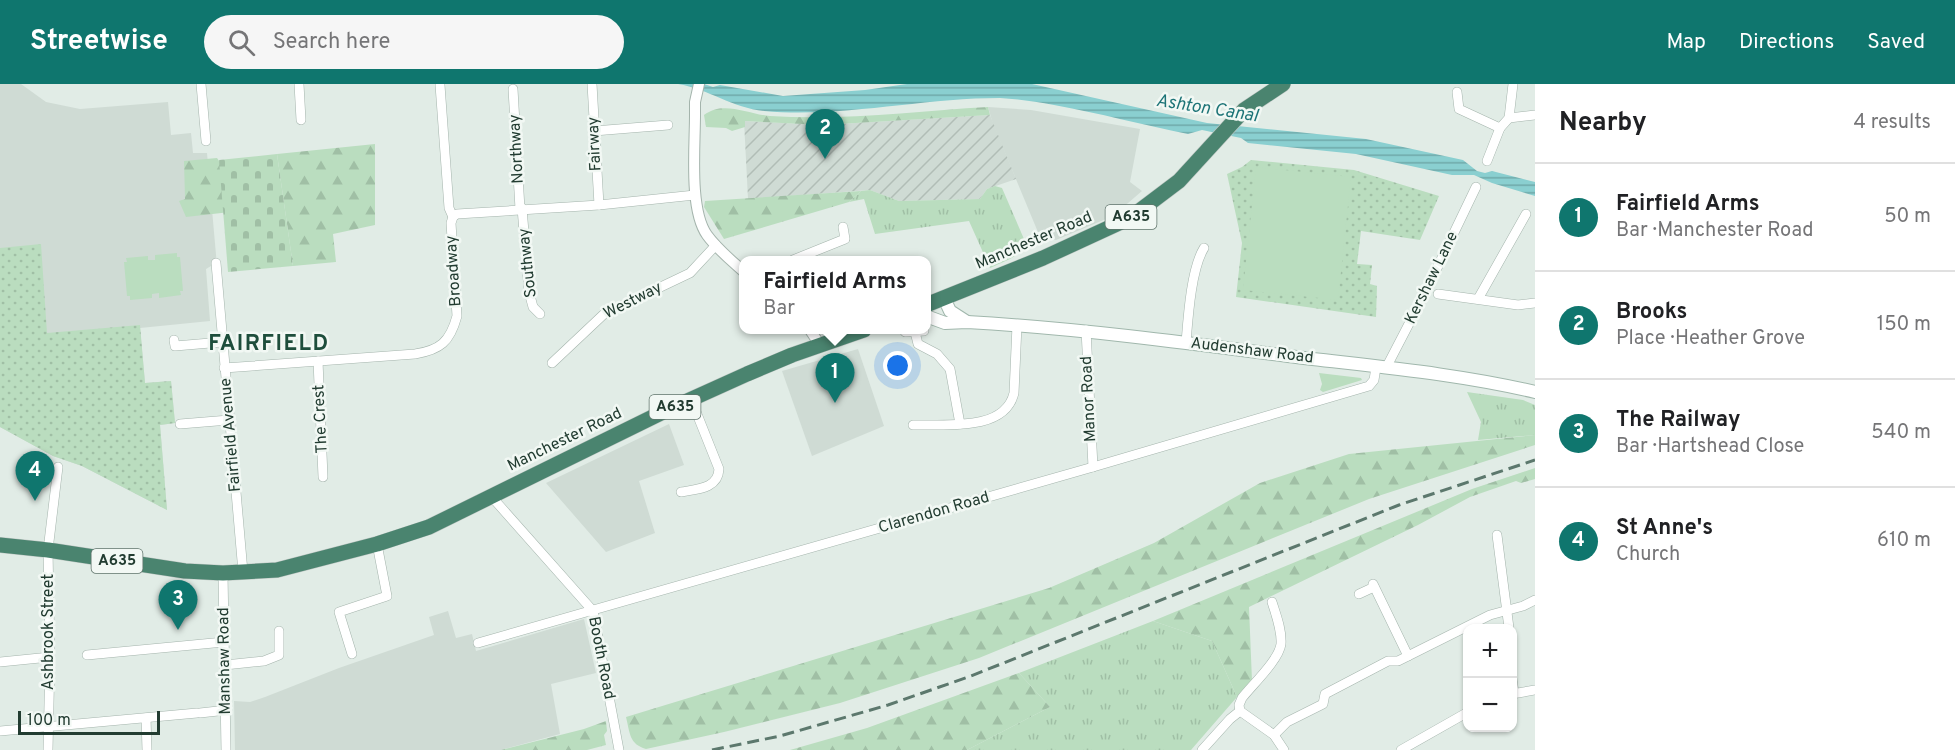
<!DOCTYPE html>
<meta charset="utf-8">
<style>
body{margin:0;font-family:Overpass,sans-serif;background:#f6f6f6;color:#202124}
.controls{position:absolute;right:18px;bottom:18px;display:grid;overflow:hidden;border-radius:12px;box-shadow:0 2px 4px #0004}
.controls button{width:54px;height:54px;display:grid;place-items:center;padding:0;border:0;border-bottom:2px solid #e0e0e0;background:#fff;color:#202124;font:30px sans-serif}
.scale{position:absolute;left:18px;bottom:15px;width:142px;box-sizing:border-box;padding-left:6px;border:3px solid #223c31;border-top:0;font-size:16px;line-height:21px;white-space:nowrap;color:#223c31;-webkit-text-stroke:4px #f2f8f4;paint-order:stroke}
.you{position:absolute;left:898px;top:282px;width:21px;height:21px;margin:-15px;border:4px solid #fff;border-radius:50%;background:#1a73e8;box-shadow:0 0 0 9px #1a73e833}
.badge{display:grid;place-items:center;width:39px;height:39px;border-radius:50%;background:#0f766e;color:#fff;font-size:20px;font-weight:700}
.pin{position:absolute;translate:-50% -50px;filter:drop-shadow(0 2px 3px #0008)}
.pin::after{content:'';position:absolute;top:32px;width:21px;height:18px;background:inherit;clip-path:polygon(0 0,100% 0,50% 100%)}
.popup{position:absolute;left:739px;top:172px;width:192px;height:78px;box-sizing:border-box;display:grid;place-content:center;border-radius:12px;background:#fff;filter:drop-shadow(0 2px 4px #0005);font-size:20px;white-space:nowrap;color:#757577}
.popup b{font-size:22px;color:#202124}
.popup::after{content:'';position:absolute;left:50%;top:100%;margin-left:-12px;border:12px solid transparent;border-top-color:#fff}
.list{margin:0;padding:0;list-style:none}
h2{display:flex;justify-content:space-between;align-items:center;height:78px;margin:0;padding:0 24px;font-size:26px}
h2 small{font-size:20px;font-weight:400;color:#757577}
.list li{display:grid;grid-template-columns:39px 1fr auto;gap:18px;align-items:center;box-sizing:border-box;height:108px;padding:0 24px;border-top:2px solid #e0e0e0}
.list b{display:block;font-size:22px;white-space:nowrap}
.list p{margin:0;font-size:20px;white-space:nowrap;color:#757577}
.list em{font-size:20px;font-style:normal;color:#757577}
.icon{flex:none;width:33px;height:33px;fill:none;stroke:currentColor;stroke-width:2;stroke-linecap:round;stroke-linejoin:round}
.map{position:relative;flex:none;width:1535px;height:666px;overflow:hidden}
header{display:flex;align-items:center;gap:36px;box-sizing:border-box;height:84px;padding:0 30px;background:#0f766e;color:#fff}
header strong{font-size:28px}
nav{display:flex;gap:33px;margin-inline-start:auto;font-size:21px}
.search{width:420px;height:54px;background:#f6f6f6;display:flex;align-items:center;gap:15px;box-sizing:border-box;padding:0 21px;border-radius:33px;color:#757577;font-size:22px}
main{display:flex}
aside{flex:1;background:#fff}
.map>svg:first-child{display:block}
.built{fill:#cfdbd4}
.industrial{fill:url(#industrial-furrows)}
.grass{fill:url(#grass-tufts)}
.forest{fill:url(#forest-firs)}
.cemetery{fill:url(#cemetery-stones)}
.park{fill:url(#park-dots)}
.garden{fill:#baddbf}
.water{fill:url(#water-rules)}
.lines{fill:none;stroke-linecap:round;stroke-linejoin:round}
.minor-casing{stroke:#a4b4ac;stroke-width:10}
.tertiary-casing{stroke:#a4b4ac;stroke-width:12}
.secondary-casing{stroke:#a0b7ac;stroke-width:14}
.trunk-casing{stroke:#c1c8c5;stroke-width:16}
.minor{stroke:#fff;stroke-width:9}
.tertiary{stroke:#fff;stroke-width:10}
.secondary{stroke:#fff;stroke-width:12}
.trunk{stroke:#4a846f;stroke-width:15}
.rail{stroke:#5c786d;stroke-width:3;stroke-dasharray:12 6;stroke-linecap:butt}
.labels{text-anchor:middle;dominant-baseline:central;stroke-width:5;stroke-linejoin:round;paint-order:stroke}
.shield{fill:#f2f8f4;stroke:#60746c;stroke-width:1.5}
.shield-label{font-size:15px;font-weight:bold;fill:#223c31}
.street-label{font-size:16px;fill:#223c31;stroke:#f2f8f4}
.water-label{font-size:18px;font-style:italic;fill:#1d7477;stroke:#f2f8f4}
.district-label{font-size:22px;font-weight:bold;letter-spacing:1.5px;fill:#1e4e3c;stroke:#f2f8f4}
</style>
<header>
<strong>Streetwise</strong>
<div class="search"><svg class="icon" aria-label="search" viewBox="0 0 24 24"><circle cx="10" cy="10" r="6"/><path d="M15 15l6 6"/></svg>Search here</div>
<nav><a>Map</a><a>Directions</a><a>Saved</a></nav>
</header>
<main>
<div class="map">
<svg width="1535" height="666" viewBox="0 0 1535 666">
<defs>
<pattern id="industrial-furrows" width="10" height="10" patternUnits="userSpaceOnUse" patternTransform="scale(1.5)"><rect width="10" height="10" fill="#cfdbd4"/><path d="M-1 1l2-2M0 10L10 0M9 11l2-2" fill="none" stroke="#b1bdb6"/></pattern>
<pattern id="grass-tufts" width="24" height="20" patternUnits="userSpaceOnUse" patternTransform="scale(1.5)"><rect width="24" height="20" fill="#baddbf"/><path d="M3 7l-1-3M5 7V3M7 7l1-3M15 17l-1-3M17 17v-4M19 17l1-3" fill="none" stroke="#a0bfa5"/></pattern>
<pattern id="forest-firs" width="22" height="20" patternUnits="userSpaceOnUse" patternTransform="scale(1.5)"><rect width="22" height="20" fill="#baddbf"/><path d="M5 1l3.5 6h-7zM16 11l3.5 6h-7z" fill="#a0bfa5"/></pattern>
<pattern id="cemetery-stones" width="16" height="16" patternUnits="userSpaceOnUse" patternTransform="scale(1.5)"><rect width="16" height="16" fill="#baddbf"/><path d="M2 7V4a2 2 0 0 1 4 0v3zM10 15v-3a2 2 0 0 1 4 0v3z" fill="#a0bfa5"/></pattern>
<pattern id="park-dots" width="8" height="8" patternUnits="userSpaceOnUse" patternTransform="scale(1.5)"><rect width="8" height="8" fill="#baddbf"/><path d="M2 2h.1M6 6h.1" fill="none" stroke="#a0bfa5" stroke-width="1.8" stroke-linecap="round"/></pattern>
<pattern id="water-rules" width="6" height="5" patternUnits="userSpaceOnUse" patternTransform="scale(1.5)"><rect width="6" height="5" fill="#8acfd0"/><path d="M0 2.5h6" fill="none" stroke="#70a9a9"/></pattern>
</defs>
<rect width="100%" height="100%" fill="#e1ece6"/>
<g class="built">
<polygon points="0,0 21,0 46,18 80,25 168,18 171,51 191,49 193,69 207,69 217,182 211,182 206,185 210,237 140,244 145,299 171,297 175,339 160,341 167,426 82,382 53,372 0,343"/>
<polygon points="988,23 1031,26 1140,45 1130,98 1142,107 1113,132 1056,156 1040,153 993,40"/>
<polygon points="858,265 884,342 812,372 782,287"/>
<polygon points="669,340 684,381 639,397 655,449 606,468 546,399"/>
<polygon points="448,527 456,554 472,550 476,567 584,535 596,589 551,600 560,650 501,666 235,666 234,617 250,618 265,613 339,584 434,551 429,533"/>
</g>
<polygon class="industrial" points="990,31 1016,95 987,105 980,115 899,117 870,106 748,115 744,37 822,41"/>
<g class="grass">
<polygon points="995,102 1002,104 1024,155 1022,168 1010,175 990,184 969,137 875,150 864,115 849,118 861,107 870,106 899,117 980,115 987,105"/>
<polygon points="1467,308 1523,316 1535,321 1535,351 1478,356 1481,338"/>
<polygon points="1153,537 1212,557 1237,613 1191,666 967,666 1050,623 1019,589"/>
</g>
<g class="forest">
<path d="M988,23L990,31L822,41L745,37V43L732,47L726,44L706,43L704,31C723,16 748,30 770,32C843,37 916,27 988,23Z"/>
<polygon points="375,60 375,141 333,150 336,178 293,182 277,70"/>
<polygon points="217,74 231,94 239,127 186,133 179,117 185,115 184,77"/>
<polygon points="861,107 849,118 724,155 704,123 705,117"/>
<path d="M1535,351V361L1369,415L979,574L840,619L724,648L646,665C629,660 630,649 626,633L1049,504L1154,459L1260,399L1349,370Z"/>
<polygon points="1535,384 1535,395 1521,399 1516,397 1470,413 1418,441 1249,523 1252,597 1237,613 1212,557 1153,537 1472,405"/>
<polygon points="1019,589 1050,623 967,666 790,666 867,644"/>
<polygon points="606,637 607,647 604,651 606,661 587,666 501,666 584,645"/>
</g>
<polygon class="cemetery" points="277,70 293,182 228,188 219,76"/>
<g class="park">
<polygon points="1251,76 1354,86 1439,112 1420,156 1361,147 1357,180 1372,181 1370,200 1377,202 1376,233 1236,213 1242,159 1227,90 1242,83"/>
<polygon points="41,160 47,249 140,241 145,299 171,297 175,339 160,341 167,426 82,382 53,372 0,343 0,164"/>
</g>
<g class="garden">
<polygon points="1256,83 1351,93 1338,216 1243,206"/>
<polygon points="177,169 177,173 180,173 183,207 180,207 181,211 159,214 159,209 152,210 152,214 130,216 130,212 127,212 124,178 127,178 126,174 148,172 148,176 155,176 155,171"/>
<polygon points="1319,289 1361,294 1362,296 1323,308 1320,306 1322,300"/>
</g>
<path class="water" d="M678,0H704L713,3L720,1L783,12L865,6L907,0H1032L1207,39L1366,55L1463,76L1477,87L1485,89L1492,87L1535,98V112L1492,99L1474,91H1452L1356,70L1248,59L1241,54L1202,46L1188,50C1143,41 1099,29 1054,21C1036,18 1018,15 1000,14C922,14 842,34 764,27C733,24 708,5 678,0Z"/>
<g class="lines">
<g class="minor-casing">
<g id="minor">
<polyline points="201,0 206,57"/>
<polyline points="299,0 301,36"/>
<polyline points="592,0 599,121"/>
<polyline points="440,1 449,124 453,133"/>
<polyline points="513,5 520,125"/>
<polyline points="1457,8 1459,25 1500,44"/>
<polyline points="1509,34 1535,31"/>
<polyline points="594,47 668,41"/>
<polyline points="1487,77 1500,44 1509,34 1513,0"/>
<polyline points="522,124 529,208 533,223 540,230"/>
<polyline points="793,176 845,155 843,143"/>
<polyline points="216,179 243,488"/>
<polyline points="1438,210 1518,221 1535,219"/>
<polyline points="1478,215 1526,130"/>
<polyline points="1086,246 1093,383"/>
<polyline points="905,248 924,247"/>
<polyline points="915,248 918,260 937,270 950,285 960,340"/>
<polyline points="174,256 175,262 222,258"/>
<path d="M1186,259C1188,234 1191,185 1204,164"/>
<polyline points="318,277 323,393"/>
<polyline points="552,279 604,230 690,189 716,161"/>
<path d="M224,284L415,270C440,266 450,258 457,232L451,139L453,133L457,130L599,121L695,111"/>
<polyline points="1386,284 1426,207 1476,103"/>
<polyline points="180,340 229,336"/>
<path d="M913,341C945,340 1005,348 1014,309L1017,241"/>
<path d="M681,408C697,405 718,405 719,385L691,315"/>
<polyline points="491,412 593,527 619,666"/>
<polyline points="1497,451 1509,544"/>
<polyline points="223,489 226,666"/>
<polyline points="1373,500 1408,572 1490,531 1523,522 1535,516"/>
<polyline points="1359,510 1374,503"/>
<polyline points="478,559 1093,383 1369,302 1374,296 1376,283"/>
<polyline points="352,570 339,528 387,512 377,460"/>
<polyline points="87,571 224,558"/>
<polyline points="0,578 50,573"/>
<polyline points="225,581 264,577 279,571 279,547"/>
<polyline points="1512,594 1514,609"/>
<polyline points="1512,610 1535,606"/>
<path d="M1240,627L1239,621L1242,614C1252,601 1279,576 1281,560C1282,546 1276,531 1272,518"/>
<polyline points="200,629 227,626"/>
<polyline points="146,634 147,666"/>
<polyline points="0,647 197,629"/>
<polyline points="1274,651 1287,638 1323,620 1325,610 1388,577 1398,577 1408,572"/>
<polyline points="48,666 50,573 48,466 58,383"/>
<polyline points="1202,666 1230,635 1240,627 1274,651 1284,666"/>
<polyline points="1401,666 1468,628"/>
</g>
</g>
<g class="tertiary-casing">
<g id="tertiary">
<path d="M699,0L695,18V31C695,63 689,126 707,151C717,165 732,177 744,188"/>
<polyline points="810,246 820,261"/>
</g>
</g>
<g class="secondary-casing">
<g id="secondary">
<polyline points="944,214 950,227 967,238"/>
<path d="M926,232L945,239L967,238C1074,244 1181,258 1288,272C1369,282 1455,289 1535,308"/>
</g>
</g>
<g class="trunk-casing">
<g id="trunk">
<polyline points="926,221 1043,174 1130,134 1179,97 1244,26 1283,0"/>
<polyline points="0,461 48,466 185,487 223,489 277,486 377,460 429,443 665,327 747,290 792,271 864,246"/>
</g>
</g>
<use href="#minor" class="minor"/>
<use href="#tertiary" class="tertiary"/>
<use href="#secondary" class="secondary"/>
<use href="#trunk" class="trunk"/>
<polyline class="rail" points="712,666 780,652 888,621 971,592 1399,421 1535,376"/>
</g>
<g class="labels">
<g class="shield">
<rect x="1105.5" y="121" width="51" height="24" rx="4.5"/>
<rect x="649.5" y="311" width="51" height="24" rx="4.5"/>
<rect x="91.5" y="465" width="51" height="24" rx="4.5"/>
</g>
<g class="shield-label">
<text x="1131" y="133">A635</text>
<text x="675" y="323">A635</text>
<text x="117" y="477">A635</text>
</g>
<g class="street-label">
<text transform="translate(595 60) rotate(-93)">Fairway</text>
<text transform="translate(517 65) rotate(-93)">Northway</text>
<text transform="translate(1034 157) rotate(-23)">Manchester Road</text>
<text transform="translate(528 179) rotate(-96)">Southway</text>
<text transform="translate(454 187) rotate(-94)">Broadway</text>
<text transform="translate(1432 194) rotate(-64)">Kershaw Lane</text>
<text transform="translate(633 217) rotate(-27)">Westway</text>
<text transform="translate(1252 267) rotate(7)">Audenshaw Road</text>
<text transform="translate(1089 315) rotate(-93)">Manor Road</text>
<text transform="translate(321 335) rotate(-93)">The Crest</text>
<text transform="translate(231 351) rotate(-95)">Fairfield Avenue</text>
<text transform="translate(565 356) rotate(-26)">Manchester Road</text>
<text transform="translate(934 429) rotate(-16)">Clarendon Road</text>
<text transform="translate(49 548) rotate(-90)">Ashbrook Street</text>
<text transform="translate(601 574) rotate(79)">Booth Road</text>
<text transform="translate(225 577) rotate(-91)">Manshaw Road</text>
</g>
<g class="water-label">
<text transform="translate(1207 25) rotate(9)">Ashton Canal</text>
</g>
<g class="district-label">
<text x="269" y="260">FAIRFIELD</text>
</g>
</g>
</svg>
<div class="controls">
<button>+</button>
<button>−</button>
</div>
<div class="scale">100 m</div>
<div class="you"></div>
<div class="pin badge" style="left:835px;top:319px">1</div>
<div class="popup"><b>Fairfield Arms</b>Bar</div>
<div class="pin badge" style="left:825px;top:75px">2</div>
<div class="pin badge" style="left:178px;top:546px">3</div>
<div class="pin badge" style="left:35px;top:417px">4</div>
</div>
<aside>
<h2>Nearby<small>4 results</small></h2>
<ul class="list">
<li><span class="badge">1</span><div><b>Fairfield Arms</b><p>Bar · Manchester Road</p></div><em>50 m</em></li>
<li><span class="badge">2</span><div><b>Brooks</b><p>Place · Heather Grove</p></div><em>150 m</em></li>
<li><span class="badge">3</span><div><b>The Railway</b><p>Bar · Hartshead Close</p></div><em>540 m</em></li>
<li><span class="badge">4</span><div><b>St Anne's</b><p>Church</p></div><em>610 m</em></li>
</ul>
</aside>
</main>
